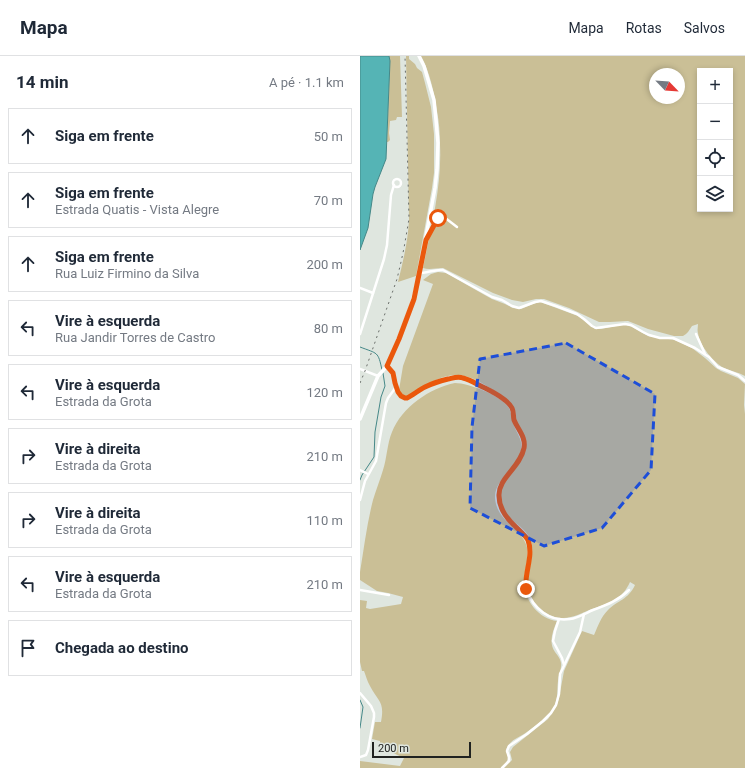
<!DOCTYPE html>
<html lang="pt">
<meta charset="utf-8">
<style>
body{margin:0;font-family:Roboto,sans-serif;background:#f2f2f3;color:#1f2937}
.controls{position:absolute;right:12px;top:12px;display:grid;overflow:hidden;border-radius:0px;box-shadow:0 2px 6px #0003}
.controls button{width:36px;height:36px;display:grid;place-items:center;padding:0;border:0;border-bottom:1px solid #e0e1e3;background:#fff;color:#1f2937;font:20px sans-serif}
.compass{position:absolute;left:289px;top:12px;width:36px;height:36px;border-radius:50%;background:#fff;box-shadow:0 2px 6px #0003;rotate:115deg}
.scale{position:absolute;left:12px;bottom:10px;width:99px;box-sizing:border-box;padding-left:4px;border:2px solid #202220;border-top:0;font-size:11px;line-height:14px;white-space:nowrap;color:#202220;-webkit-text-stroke:3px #dfe6df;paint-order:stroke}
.stop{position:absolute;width:12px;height:12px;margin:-9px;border:3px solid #ea580c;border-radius:50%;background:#fff}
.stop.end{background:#ea580c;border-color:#fff;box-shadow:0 1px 4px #0008}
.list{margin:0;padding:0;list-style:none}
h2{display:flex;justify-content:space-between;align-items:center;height:52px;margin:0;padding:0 16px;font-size:17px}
h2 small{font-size:13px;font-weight:400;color:#747a83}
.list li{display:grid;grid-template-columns:26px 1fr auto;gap:12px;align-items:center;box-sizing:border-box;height:56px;margin:0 8px 8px;padding:0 8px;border:1px solid #e0e1e3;border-radius:0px}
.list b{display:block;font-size:15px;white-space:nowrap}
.list p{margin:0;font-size:13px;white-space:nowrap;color:#747a83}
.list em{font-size:13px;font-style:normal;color:#747a83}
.icon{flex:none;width:22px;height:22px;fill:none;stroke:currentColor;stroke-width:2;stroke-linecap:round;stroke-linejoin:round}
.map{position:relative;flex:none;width:385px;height:712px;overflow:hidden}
header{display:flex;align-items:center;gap:24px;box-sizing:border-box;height:56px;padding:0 20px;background:#fff;border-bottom:1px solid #e0e1e3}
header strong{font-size:19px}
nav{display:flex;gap:22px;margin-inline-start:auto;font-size:14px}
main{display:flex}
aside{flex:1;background:#fff}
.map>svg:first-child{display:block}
.green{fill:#cabf96;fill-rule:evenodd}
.water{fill:#55b4b5;stroke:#458888}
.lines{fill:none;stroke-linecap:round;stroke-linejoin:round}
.stream{stroke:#458888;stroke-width:1}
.minor{stroke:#fff;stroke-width:2.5}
.tertiary{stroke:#fff;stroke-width:3.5}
.rail{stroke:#6a6e6a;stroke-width:1;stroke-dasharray:2 4;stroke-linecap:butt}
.route{stroke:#ea580c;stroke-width:5}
.marked{fill:#1d4ed8;fill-opacity:0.2;stroke:#1d4ed8;stroke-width:3;stroke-dasharray:8 5;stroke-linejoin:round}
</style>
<header>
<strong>Mapa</strong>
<nav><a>Mapa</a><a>Rotas</a><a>Salvos</a></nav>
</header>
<main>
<aside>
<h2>14 min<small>A pé · 1.1 km</small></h2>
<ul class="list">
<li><svg class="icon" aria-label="ahead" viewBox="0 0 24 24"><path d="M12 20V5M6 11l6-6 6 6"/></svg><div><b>Siga em frente</b></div><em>50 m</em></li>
<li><svg class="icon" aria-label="ahead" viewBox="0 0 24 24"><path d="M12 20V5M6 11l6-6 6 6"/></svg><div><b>Siga em frente</b><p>Estrada Quatis - Vista Alegre</p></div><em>70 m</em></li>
<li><svg class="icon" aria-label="ahead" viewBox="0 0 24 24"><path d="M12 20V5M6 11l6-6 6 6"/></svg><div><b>Siga em frente</b><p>Rua Luiz Firmino da Silva</p></div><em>200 m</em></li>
<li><svg class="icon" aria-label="left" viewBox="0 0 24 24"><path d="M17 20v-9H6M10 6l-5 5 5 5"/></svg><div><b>Vire à esquerda</b><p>Rua Jandir Torres de Castro</p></div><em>80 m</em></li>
<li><svg class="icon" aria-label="left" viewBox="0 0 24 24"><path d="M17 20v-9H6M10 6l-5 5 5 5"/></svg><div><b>Vire à esquerda</b><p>Estrada da Grota</p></div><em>120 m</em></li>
<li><svg class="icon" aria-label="right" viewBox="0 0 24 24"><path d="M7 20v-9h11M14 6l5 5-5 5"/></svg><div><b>Vire à direita</b><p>Estrada da Grota</p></div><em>210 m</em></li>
<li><svg class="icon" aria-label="right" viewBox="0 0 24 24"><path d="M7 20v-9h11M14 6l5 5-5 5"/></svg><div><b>Vire à direita</b><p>Estrada da Grota</p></div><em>110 m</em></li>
<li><svg class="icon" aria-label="left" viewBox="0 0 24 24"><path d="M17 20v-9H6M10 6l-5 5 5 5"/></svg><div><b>Vire à esquerda</b><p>Estrada da Grota</p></div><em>210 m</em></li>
<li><svg class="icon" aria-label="arrive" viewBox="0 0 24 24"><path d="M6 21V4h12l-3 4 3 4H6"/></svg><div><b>Chegada ao destino</b></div></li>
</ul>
</aside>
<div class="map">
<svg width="385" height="712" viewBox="0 0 385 712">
<rect width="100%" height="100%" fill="#dfe6df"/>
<g class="green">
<polygon points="29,0 40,0 42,61 37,61 36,64 30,65 29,77 30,84 28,86 27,86 30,5"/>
<path d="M46,0H49V3L55,8L57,12L62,16L65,27L71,51L74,78V117L72,132L56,220L38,226C43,206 48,185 49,164Z"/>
<path d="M61,0H385V320C378,316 371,315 364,312C354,307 339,289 338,277C337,274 338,271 338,268L332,270L328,276L326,278L323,280H314L288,273L268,265L250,266H239L209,252L184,243H176L163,246L152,244L133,237L83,212C76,212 69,214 63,212C71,172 82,130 80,89C80,77 79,66 77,55C74,36 70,17 61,0ZM340,15H370V153H340ZM295,18H319V42H295Z"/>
<path d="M78,216L86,217L123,238L132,243L145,248L153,252L161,253L173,248L180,246L183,247L218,260L235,273H241L261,269H266L272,271L288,280L315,284L332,292L345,302L356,312L361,315L378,322L385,328L384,349L385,358V712H144L152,704L150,696L153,691L188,663L197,649L199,642L204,615L222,575L234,579C238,570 241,561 248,554C258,544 268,544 275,529L270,526C262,544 249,547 232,553C223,556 214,562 203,562C187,563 167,544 167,528C168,513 176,497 170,483C163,467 142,464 140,443C138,423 160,413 165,393C167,381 159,375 155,365C154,360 154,355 152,350C149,345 143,342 139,338C127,330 111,318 95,319C75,320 64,333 47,341C43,340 41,337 39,334L43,310L73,228L63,224L71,218Z"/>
<path d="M95,327C109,327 142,340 149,352C152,358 152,366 155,372C159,381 164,387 160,398C155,413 134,425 135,442C137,465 157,469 165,486C173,501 162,515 164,530C165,539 169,545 174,552C180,559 188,564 197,565C193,575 188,586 195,596C198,600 200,602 201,607C202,613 198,619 198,625C197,633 198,641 195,649C190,660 174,671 164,678C157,682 149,685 146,694C149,704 149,704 141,712H0V705L40,710L44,702L20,691V685L12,683L15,666H21C25,645 18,646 10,630C7,625 6,620 4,615H2L0,606V544L7,545L6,552L10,553L35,549L41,548L43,541L28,537L17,535L0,524V516C4,492 7,467 13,444C16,434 20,424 23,414C27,402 27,388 32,376C42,351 70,332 95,327Z"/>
</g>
<polygon class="water" points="0,0 29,0 30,5 26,103 15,131 13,138 8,172 0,194"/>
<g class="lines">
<g class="stream">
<path d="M0,291C18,298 18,295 22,314"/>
<polyline points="0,424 2,419 14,401 15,376 21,341 25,330 23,317"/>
<polyline points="0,644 3,651 0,672"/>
</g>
<g class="minor">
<circle cx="37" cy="127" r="4"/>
<polyline points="66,184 76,163 79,161 84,161 97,171"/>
<path d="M59,217C67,217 75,213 83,214L132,241L142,244L152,250L159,252L175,246L181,245L196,250L217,258L224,263L232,270L236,272L265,268L271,269L283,276L289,279L300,282H313L335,292L349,301L358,311L378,319L385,325"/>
<polyline points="0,232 13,237"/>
<polyline points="0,278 24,203 27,189 31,139 34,129"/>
<polyline points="336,278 345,298"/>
<path d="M27,310L33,316L36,331L38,336L41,340L45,342H47C53,339 59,334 65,331C72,327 80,325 88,323C93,322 98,320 103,322C111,324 120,329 127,334C135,338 147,344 152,352C154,355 153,360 154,363C157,373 165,380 164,391C161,412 136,423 139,442C140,453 146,462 155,470C160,475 166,479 168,486C173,502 162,520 167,534C173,553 190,566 210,563C218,562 226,557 233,554C247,549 259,544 269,534"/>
<polyline points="0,313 18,320"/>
<polyline points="0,414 8,418"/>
<polyline points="0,444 5,425 16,405 26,347 28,342 36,331"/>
<polyline points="0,534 29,539"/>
<polyline points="199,563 195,575 193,585 202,602 204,609"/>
<polyline points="0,637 11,650 14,657 14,661 8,694 6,699 0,701"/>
<polyline points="142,712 149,705 149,701 147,695 149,690 167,678 183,665 191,657 196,649 199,638 200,618 220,576 224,558"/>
</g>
<polyline class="tertiary" points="0,363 18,320 27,310 33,297 51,250 57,228 75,132 77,114 78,87 76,64 74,44 64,10 59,0"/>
<polyline class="rail" points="0,327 5,315 37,223 41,206 44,192 49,163 45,0"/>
</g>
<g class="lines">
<path class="route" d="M78,162L66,184L54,243L39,283L27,310L33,317L35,327L38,336L41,340L45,342H47C53,339 59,334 65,331C73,327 80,325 88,323C93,322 98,320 103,322C111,324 118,329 125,332C133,336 148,344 152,352C154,356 153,360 154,364C158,374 166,381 164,392C160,412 138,422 139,440C139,453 147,463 156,471C160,475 165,479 168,484C174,500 164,517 166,533"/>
</g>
<path class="marked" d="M206,287L295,338L291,414L242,472L184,490L110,452L112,371L120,303Z"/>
</svg>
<div class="controls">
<button>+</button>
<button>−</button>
<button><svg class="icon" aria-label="locate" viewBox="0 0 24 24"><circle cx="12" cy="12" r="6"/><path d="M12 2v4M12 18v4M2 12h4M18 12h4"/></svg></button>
<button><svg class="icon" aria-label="layers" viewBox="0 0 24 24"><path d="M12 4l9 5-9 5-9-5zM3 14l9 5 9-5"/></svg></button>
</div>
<svg class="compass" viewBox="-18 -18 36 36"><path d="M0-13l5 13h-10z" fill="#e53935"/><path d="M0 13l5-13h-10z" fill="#747a83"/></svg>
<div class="scale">200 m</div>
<div class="stop" style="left:78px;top:162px"></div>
<div class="stop end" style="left:166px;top:533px"></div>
</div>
</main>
